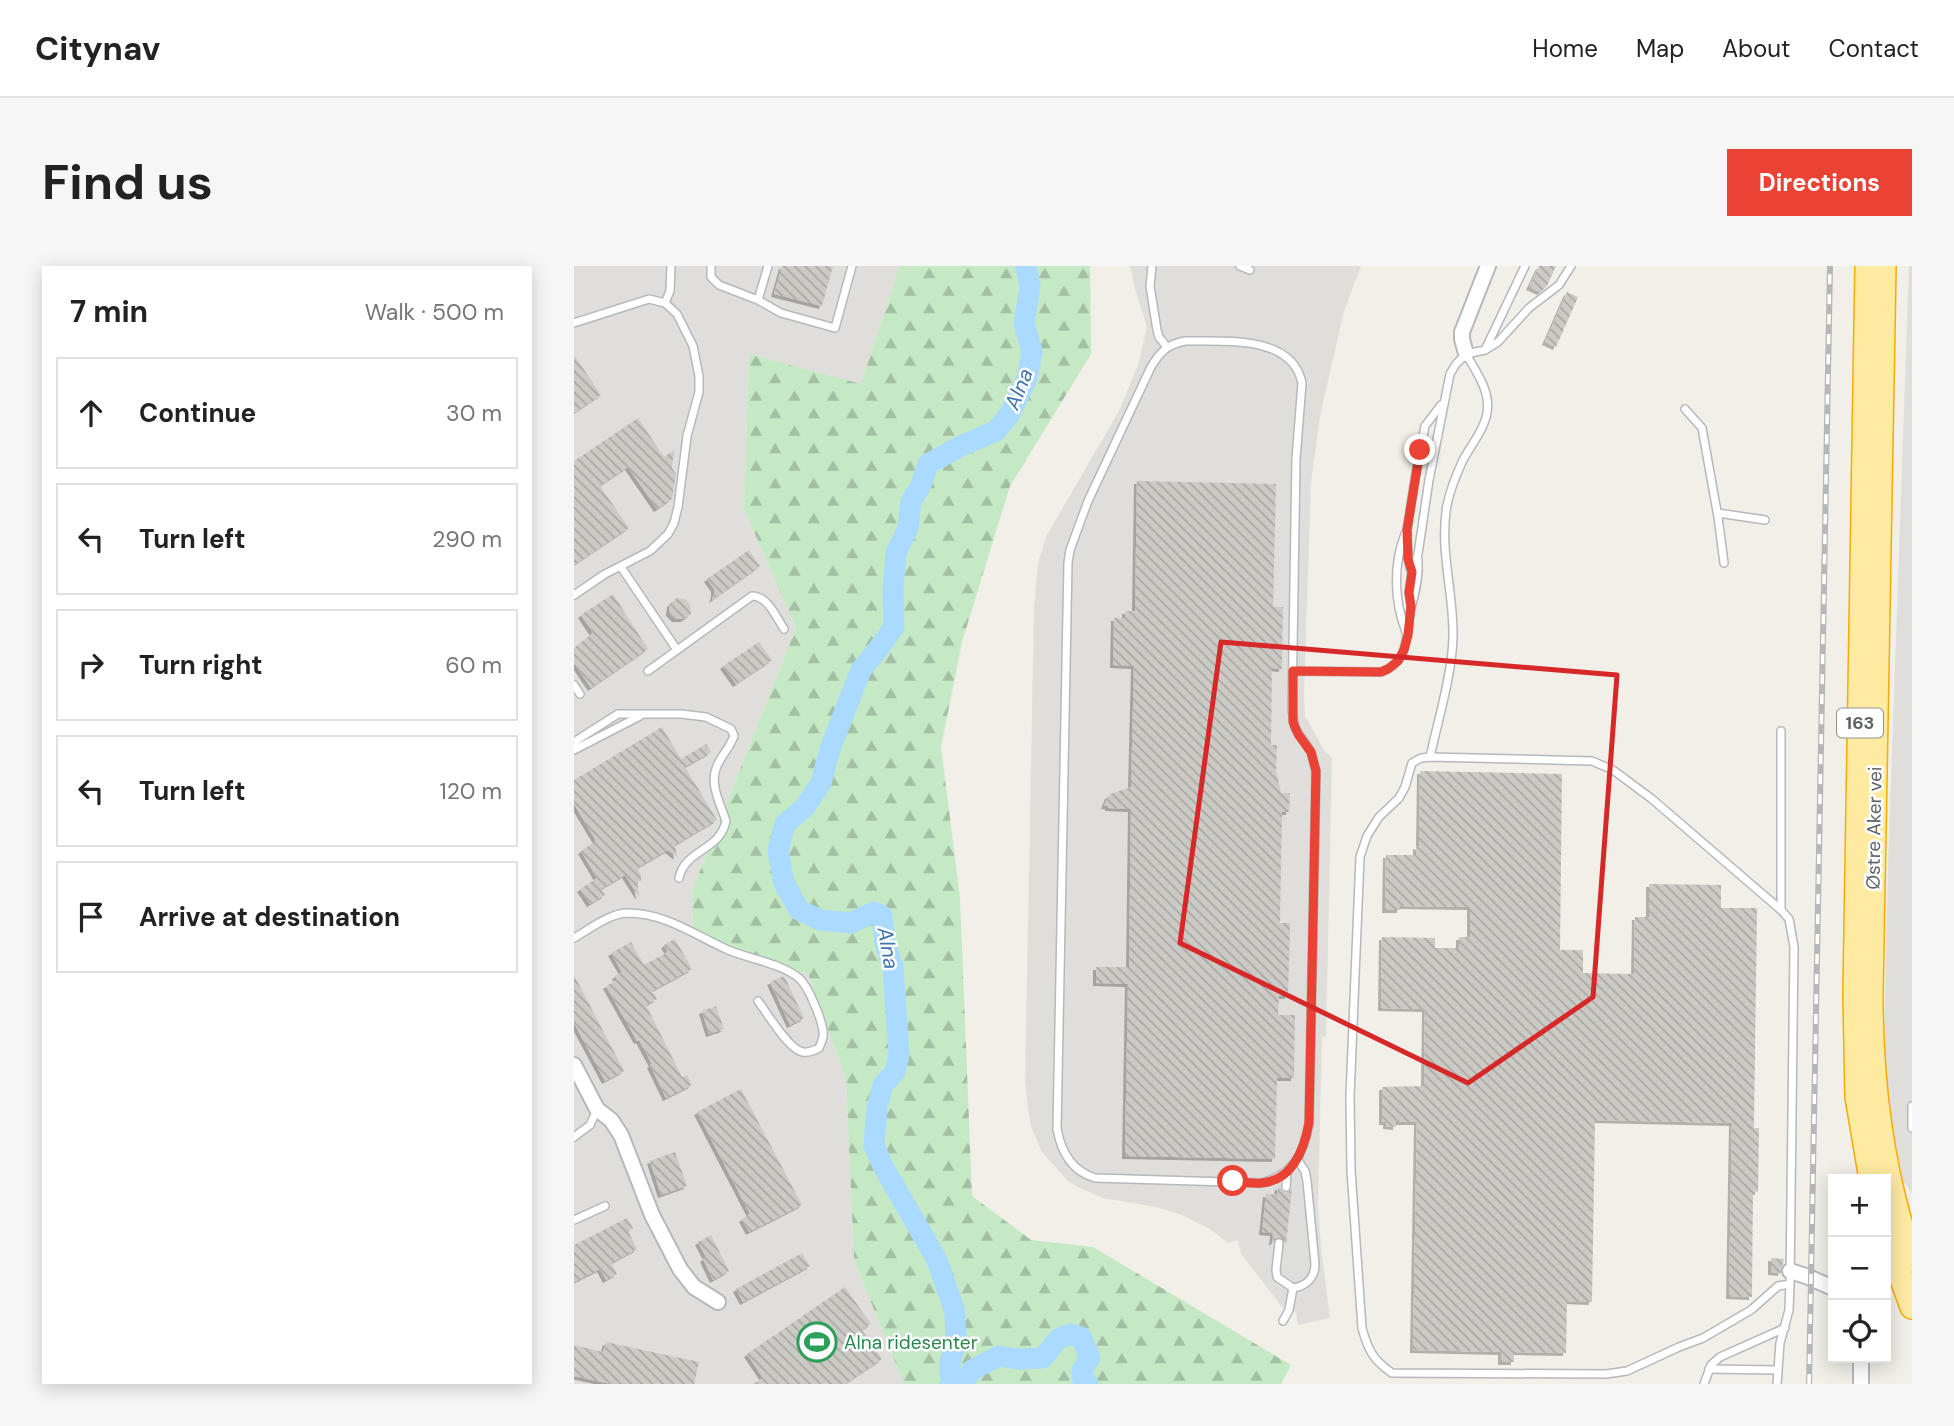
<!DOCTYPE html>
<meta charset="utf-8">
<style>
body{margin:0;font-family:"DM Sans",sans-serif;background:#f6f6f6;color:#222}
.controls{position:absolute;right:21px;bottom:21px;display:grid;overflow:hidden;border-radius:0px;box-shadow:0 4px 18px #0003}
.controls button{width:63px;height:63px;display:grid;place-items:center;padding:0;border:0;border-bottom:2px solid #e0e0e0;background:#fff;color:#222;font:35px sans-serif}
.stop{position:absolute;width:21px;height:21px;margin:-16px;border:5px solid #ea4335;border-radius:50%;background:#fff}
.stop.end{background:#ea4335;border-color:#fff;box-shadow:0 2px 7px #0008}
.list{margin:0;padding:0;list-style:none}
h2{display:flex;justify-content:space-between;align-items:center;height:91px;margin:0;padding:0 28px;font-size:30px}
h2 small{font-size:23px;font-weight:400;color:#767676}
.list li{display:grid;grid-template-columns:46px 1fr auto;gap:21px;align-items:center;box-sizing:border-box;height:112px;margin:0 14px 14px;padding:0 14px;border:2px solid #e0e0e0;border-radius:0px}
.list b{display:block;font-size:26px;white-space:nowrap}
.list em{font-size:23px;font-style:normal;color:#767676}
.icon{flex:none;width:38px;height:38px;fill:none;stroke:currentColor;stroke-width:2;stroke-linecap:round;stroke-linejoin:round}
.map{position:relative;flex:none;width:1338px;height:1118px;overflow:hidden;border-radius:0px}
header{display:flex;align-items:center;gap:42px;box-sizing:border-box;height:98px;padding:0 35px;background:#fff;border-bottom:2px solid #e0e0e0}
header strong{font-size:33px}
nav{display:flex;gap:38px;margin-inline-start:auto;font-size:24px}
.intro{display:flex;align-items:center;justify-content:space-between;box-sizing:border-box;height:168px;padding:0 42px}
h1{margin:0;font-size:49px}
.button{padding:18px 32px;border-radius:0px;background:#ea4335;color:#fff;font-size:24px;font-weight:700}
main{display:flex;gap:42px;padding:0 42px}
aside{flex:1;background:#fff;border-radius:0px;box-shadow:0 4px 18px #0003}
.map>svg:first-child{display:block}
.industrial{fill:#e0deda}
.forest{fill:url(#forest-firs)}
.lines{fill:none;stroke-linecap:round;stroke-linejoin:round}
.stream{stroke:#aadaff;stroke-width:3.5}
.river{stroke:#aadaff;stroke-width:21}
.building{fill:url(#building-back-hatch);filter:url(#shadow)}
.service-casing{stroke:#b5b8bc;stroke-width:10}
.minor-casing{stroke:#b5b8bc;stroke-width:18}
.trunk-casing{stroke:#f9ab00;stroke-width:26}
.service{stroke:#fff;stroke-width:7}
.minor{stroke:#fff;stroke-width:14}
.trunk{stroke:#feeaa1;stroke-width:23}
.rail-casing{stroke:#b6b7b8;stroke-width:6}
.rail{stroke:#fff;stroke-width:3.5;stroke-dasharray:10;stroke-linecap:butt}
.route{stroke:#ea4335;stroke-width:9}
.marked{fill:none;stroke:#d62828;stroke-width:5;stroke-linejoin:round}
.labels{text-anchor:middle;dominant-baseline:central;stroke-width:5;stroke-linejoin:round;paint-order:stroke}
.shield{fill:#fff;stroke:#8f9295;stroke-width:2}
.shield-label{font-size:18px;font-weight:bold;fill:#5f6368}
.street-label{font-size:19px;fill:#5f6368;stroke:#fff}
.leisure-label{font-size:19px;fill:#27864d;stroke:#fff;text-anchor:start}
.water-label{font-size:21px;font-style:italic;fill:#4174aa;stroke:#fff}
</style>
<header>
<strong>Citynav</strong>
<nav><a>Home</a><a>Map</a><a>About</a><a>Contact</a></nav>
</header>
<div class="intro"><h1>Find us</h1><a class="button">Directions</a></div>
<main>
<aside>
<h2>7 min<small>Walk · 500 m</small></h2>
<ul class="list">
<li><svg class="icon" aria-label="ahead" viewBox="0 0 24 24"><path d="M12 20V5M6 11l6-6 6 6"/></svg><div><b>Continue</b></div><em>30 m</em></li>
<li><svg class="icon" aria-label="left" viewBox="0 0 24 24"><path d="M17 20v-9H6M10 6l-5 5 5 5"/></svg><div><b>Turn left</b></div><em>290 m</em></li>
<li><svg class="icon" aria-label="right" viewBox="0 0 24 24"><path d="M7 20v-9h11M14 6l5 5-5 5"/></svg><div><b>Turn right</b></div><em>60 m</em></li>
<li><svg class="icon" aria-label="left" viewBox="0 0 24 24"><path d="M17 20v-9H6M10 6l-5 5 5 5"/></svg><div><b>Turn left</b></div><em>120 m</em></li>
<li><svg class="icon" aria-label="arrive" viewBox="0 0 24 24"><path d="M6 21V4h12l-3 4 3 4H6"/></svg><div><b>Arrive at destination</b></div></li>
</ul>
</aside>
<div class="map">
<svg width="1338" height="1118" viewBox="0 0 1338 1118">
<defs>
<pattern id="forest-firs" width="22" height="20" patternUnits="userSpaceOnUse" patternTransform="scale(1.75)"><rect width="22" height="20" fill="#c5e8c5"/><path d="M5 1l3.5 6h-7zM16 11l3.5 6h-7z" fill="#a3c0a4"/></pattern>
<pattern id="building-back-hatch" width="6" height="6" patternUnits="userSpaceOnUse" patternTransform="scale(1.75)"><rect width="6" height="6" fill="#cccac5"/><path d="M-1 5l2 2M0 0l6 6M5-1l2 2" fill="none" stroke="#a9a8a4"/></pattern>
<filter id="shadow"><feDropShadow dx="-3" dy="3" stdDeviation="0" flood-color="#0004"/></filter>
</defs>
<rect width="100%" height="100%" fill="#f1efe8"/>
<g class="industrial">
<polygon points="0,0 326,0 287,119 175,88 170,243 222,362 118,625 119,669 234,708 272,813 280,994 330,1118 0,1118"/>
<polygon points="556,0 787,0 770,45 746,150 737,217 730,429 731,450 750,484 758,492 752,770 748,771 744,939 747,982 756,1052 724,1059 722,1046 708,1041 667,988 664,974 654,977 636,963 608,949 582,941 529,932 504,921 494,915 468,886 457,860 454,843 451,815 460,343 464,297 473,269 545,145 564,99 573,61 561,23"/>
<polygon points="1335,0 1338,0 1338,927 1329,915 1313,835 1310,784 1314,601"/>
</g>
<polygon class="forest" points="326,0 516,0 517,88 436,220 388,376 367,481 386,632 398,930 457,974 519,981 717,1099 707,1118 330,1118 280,994 272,813 234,708 119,669 118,625 222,362 170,243 175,88 287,118"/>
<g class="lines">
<polyline class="stream" points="366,1118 376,1108"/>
<polyline class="river" points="452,0 456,21 450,57 458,85 453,112 436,148 422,165 387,180 354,198 347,219 337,236 334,262 322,287 319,324 320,361 305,382 287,404 256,483 247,517 230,542 211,558 204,585 210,617 225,644 246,654 277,657 300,646 308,650 311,677 319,701 325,789 321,806 309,819 303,841 300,880 310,902 363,994 381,1046 382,1074 376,1097 376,1108 384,1113 392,1112 398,1104 425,1090 443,1093 469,1092 485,1072 497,1068 507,1071 516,1092 508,1104 508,1112 514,1118"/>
</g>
<g class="building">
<polygon points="208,0 259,0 248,40 200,28"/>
<polygon points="965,0 982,0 973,20 966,26 955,21"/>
<polygon points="993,26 1004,31 982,81 971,76"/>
<polygon points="0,89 27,129 0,147"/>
<polygon points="64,152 90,191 100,184 98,202 102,208 98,233 83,243 54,201 26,220 55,262 0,299 0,195"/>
<polygon points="563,215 702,218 699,341 709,341 708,403 698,402 697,479 703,479 702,505 707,527 716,527 715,546 708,546 706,657 716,657 714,730 705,730 704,749 721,749 720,812 703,812 701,893 551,890 554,718 522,717 522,701 555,701 557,543 534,542 534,540 530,540 534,530 539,527 557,521 560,400 539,399 540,352 551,352 551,345 561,345"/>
<polygon points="175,284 186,300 138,334 140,328 140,323 133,313"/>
<polygon points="39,328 74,383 17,422 0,397 0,382 19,367 7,349"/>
<polygon points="103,332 111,333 116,339 117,348 110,353 101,353 95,347 96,338"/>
<polygon points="185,376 198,394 162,418 149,400"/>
<polygon points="88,461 107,493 132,478 137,486 111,501 143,554 101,579 103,591 94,584 63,602 67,609 67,615 63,615 65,631 51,609 27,623 31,629 16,638 6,623 23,612 7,585 22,575 0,538 0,514"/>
<polygon points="846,505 988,508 986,684 1009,684 1009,707 1060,708 1061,651 1075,651 1075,618 1147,619 1147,642 1183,642 1180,857 1180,862 1185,862 1184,926 1179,925 1178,1031 1155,1030 1158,857 1021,854 1018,1036 993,1035 992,1087 940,1086 940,1096 927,1096 927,1086 839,1084 843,856 822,856 822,861 812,860 812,856 808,856 808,821 850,820 851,743 807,742 808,671 861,672 861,682 885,682 885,671 896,671 896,641 826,640 826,644 811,644 812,589 842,589 842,580 845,581"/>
<polygon points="101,673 118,703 78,725 83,733 72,739 108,811 113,809 118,819 92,832 76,799 78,798 65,774 63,775 32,720 43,714 41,710 48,706 37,687 57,676 70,699 94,686 90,679"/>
<polygon points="0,709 50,805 31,815 0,757"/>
<polygon points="210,710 230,752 216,759 196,716"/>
<polygon points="142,740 150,763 135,768 128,745"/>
<polygon points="167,823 228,939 175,966 168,953 176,948 123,846"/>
<polygon points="101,886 113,920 87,929 76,895"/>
<polygon points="704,920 711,927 715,926 718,922 712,978 709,973 705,971 698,977 699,967 688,966 692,928 703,929"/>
<polygon points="53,952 59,962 54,965 63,983 37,997 43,1008 32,1014 26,1003 0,1016 0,979"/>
<polygon points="137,969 155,1005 139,1014 129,993 132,991 124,976"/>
<polygon points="228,987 236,1000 169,1036 162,1023"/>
<polygon points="1197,992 1210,993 1207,1007 1197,1006"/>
<polygon points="271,1021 297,1058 288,1064 308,1093 271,1118 179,1118 189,1112 173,1088"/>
<polygon points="32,1076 125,1096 120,1118 37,1118 0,1110 0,1079 29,1086"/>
</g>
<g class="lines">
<g class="service-casing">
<g id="service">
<polyline points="137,0 137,11 145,19 184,34 207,47 261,62 278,0"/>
<polyline points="578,0 576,20 583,64 585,71 593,81"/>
<polyline points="666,0 676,4"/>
<polyline points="184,34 194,0"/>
<polyline points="91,37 96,25 97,0"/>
<polyline points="0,57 75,33 91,37 103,48 119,80 125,110 125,126 113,170 104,241 100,257 94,268 76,285 31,308 0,329"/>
<path d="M611,75C649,76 718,68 728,117L722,193L718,444L721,462L737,486L742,505L735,857C730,888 719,909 687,917L521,912C498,905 487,885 483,863L494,297L496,284L514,235L577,101C586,86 594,78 611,75Z"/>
<polyline points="911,84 951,0"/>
<polyline points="1111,143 1128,162 1144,251 1150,297"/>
<polyline points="1144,247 1191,254"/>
<path d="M831,268C819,299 820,335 832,366"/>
<polyline points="47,301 103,384"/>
<polyline points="837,305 834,293 833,264 841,213 851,160 867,139"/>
<polyline points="837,339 835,326 838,306 844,288 855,214 876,108 882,98 892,88 911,84 924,76 955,42 985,19 997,0"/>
<path d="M74,405L178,330C194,330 202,351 210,363"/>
<path d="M719,405L807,406C838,396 831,363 838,338C842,323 845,310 844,294"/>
<polyline points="0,419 6,428"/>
<polyline points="1207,465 1207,644"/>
<path d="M0,479L3,474L44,448H107L132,451L157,463L160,470C156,481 148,489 143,500C135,518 146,537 152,555C146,585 111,583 105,612"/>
<polyline points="0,484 66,450"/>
<path d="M856,491C864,454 878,409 879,371C880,327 865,284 873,239C876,225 883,207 889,194C897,179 910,164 913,147C917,125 902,106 892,88"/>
<path d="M0,672C16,663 34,648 53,647C91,647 119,668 152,683C174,693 208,697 226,713C235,722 251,759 249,771C248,775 247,778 245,782C241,784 235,787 229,786C215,784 193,747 184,735"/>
<polyline points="1338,840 1338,862"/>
<polyline points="0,871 16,859 23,844"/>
<polyline points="712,921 713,906"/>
<polyline points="0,954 31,940"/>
<path d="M705,977L702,1004L703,1011L719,1022C732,1020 741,1012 741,998L733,915L731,905L723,893"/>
<polyline points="709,1055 715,1044 719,1022"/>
<polyline points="1135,1103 1203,1104"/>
<polyline points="1130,1118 1137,1099 1146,1091 1211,1062"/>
<path d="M1203,1118L1206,1077L1215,1044L1216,1018L1220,681L1215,653L1207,644L1078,533L1039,504L1018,495L856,491L847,492L838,497L831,521L825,532L805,551L793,570L786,591L776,830L777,904L788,1062C794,1084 799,1094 818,1107L1032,1108L1053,1105L1105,1081L1129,1072L1177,1044L1204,1020L1216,1018"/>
</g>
</g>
<g class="minor-casing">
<g id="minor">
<polyline points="892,88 888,73 888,66 914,0"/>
<polyline points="0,799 23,843 37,854 47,869 78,949 106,1003 120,1021 144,1036"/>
<polyline points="1216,1005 1232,1010 1259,1022"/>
<polyline points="1287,1092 1287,1118"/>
</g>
</g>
<g class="trunk-casing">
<g id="trunk">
<polyline points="1293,0 1281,728 1283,831 1297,913"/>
<path d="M1310,0L1297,729C1297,820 1308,908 1338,994"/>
<polyline points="1312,969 1338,1041"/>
</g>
</g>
<use href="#service" class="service"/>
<use href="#minor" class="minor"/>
<use href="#trunk" class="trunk"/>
<g class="rail-casing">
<polyline id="rail" points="1235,1118 1256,0"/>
</g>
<use href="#rail" class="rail"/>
</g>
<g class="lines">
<path class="route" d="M659,915C668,916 678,918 687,917C718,915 730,884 735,857L742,505L737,486L724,468L719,456V405L807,406L814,403L824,395L830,384L834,369L837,340L835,327L838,306L834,293L833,264L846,184"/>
</g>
<path class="marked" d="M647,376L1043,409L1019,731L894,817L606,677Z"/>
<defs>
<g id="stadium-ring" transform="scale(2.0125)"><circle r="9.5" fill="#fff" stroke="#2e9e5b" stroke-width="1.5"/><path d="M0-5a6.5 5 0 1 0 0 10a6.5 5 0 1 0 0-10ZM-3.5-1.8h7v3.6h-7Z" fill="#2e9e5b"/></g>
</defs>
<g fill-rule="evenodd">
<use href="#stadium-ring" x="243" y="1076"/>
</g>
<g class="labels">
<rect class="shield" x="1263" y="442.5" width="46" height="29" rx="5"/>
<g class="shield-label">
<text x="1286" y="457">163</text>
</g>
<g class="street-label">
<text transform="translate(1300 562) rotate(-89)">Østre Aker vei</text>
</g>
<g class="leisure-label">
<text x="270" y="1076">Alna ridesenter</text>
</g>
<g class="water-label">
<text transform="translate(445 123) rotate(-68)">Alna</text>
<text transform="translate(314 682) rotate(80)">Alna</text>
</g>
</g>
</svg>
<div class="controls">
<button>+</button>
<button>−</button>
<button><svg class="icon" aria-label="locate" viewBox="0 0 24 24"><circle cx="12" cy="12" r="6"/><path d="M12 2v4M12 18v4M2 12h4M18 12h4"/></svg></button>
</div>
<div class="stop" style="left:659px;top:915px"></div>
<div class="stop end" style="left:846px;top:184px"></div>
</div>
</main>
